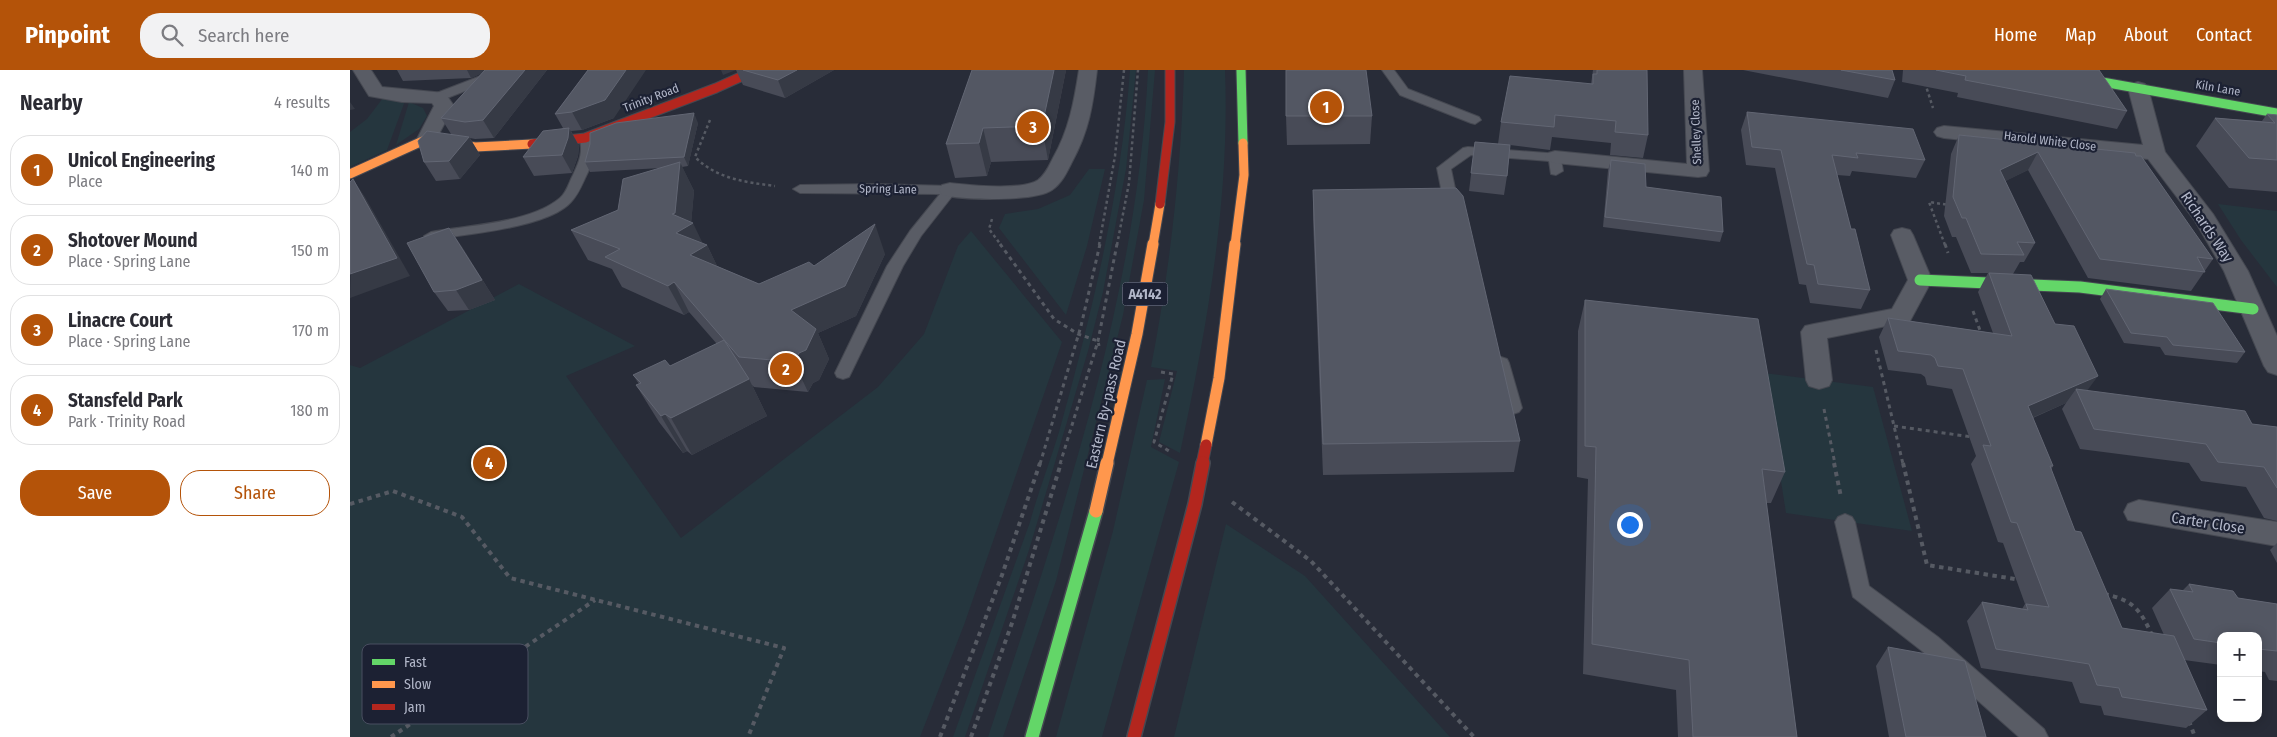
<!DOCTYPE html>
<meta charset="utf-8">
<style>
body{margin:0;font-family:"Fira Sans Condensed",sans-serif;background:#f2f2f3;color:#2b2b33}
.controls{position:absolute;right:15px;bottom:15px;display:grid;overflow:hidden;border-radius:10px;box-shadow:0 2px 12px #0003}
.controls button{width:45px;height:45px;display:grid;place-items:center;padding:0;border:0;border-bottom:1px solid #e1e1e2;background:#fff;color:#2b2b33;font:25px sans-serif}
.you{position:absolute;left:1279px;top:454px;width:18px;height:18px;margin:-12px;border:4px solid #fff;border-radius:50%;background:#1a73e8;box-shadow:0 0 0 8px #1a73e833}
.badge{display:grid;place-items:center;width:32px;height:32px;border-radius:50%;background:#b45309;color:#fff;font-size:16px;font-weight:700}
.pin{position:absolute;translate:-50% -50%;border:2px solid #fff;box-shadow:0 1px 5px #0006}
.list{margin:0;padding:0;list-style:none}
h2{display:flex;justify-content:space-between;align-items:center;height:65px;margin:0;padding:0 20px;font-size:21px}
h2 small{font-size:16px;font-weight:400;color:#7c7c81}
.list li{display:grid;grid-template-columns:32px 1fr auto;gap:15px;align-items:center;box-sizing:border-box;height:70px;margin:0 10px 10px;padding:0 10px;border:1px solid #e1e1e2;border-radius:20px}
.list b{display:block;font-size:19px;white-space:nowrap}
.list p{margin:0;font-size:16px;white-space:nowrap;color:#7c7c81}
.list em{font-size:16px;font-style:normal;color:#7c7c81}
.actions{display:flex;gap:10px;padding:15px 20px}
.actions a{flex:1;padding:11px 0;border:1px solid #b45309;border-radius:20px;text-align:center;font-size:18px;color:#b45309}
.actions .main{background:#b45309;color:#fff}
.icon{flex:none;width:28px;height:28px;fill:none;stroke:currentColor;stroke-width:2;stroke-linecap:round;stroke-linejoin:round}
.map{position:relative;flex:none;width:1927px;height:667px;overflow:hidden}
header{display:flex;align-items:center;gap:30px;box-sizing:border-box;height:70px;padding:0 25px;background:#b45309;color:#fff}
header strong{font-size:24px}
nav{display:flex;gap:28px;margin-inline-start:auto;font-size:18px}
.search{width:350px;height:45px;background:#f2f2f3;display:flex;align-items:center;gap:12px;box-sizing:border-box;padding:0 18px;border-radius:20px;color:#7c7c81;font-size:19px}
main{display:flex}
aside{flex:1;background:#fff}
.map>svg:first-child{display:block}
.green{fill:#25363e}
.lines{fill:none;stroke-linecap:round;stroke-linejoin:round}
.lane-casing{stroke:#454851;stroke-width:2}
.street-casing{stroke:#454851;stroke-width:2}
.fast-far2-casing{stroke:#454851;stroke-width:11}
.fast-far1-casing{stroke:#454851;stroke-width:13}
.fast-casing{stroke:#454851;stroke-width:16}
.slow-far2-casing{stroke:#454851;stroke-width:11}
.slow-far1-casing{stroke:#454851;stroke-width:13}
.slow-casing{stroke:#454851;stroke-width:16}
.jam-far2-casing{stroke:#454851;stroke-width:11}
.jam-far1-casing{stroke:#454851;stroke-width:13}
.jam-casing{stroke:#454851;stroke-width:16}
.path-far2{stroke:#565a63;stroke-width:2.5;stroke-dasharray:3 3;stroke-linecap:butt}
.path-far1{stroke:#565a63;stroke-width:3;stroke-dasharray:4 4;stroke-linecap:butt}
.path{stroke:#565a63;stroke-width:4;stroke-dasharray:4.5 4.5;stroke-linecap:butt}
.lane{fill:#595c65;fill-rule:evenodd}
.street{fill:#595c65;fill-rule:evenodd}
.fast-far2{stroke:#63d668;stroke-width:9}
.fast-far1{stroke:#63d668;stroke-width:11}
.fast{stroke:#63d668;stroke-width:13}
.slow-far2{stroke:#ff974d;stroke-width:9}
.slow-far1{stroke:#ff974d;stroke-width:11}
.slow{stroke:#ff974d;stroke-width:13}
.jam-far2{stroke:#b3261e;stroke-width:9}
.jam-far1{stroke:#b3261e;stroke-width:11}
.jam{stroke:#b3261e;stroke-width:13}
.wall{fill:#484b57}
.shaded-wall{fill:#363a45}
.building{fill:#535763;stroke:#626673}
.labels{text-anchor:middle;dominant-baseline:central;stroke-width:4.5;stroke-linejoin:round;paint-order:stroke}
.far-street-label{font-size:12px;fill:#b2b7c9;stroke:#1c2133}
.shield{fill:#1c2133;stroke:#858a9c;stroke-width:1}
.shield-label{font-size:14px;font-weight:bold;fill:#b2b7c9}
.street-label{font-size:15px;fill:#b2b7c9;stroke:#1c2133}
.key{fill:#1c2133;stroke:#494e60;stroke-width:1}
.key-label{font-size:14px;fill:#b2b7c9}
</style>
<header>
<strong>Pinpoint</strong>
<div class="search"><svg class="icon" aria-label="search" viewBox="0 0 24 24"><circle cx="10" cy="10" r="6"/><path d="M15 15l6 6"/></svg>Search here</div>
<nav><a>Home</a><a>Map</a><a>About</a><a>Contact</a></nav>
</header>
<main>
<aside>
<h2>Nearby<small>4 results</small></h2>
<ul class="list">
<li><span class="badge">1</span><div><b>Unicol Engineering</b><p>Place</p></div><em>140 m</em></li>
<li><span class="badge">2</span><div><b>Shotover Mound</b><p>Place · Spring Lane</p></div><em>150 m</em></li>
<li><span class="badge">3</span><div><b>Linacre Court</b><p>Place · Spring Lane</p></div><em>170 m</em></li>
<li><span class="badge">4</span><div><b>Stansfeld Park</b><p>Park · Trinity Road</p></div><em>180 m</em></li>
</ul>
<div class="actions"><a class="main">Save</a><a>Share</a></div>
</aside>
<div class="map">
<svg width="1927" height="667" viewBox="0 0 1927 667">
<rect width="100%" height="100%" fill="#282c38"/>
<g class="green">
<path d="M780,0H786L776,99L753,222L738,281L679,480L615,667H603L680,452C688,422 700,392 709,362C742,243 771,123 780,0Z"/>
<path d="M798,0H805L794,130L773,245L706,511L653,667H638C710,450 787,230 798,0Z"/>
<path d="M834,0H875C880,130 857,257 830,383L809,372L827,301L801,297C820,199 831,100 834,0Z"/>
<polygon points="33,28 55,31 37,80 0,97 0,62 17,49"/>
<polygon points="59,32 73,38 77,46 69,59 46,75"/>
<polygon points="739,99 755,99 737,176 716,245 649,158 655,144 688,139 720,125"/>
<polygon points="1868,134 1927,141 1927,217 1891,170"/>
<polygon points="621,161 712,272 614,555 570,667 0,667 0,295 10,298 169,214 285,276 216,306 331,468 528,317 574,264 608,176"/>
<polygon points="1414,303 1523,317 1562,461 1436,443"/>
<polygon points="815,309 801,377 829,392 752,667 706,667 763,461 797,310"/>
<polygon points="876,454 955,506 1100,667 824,667"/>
</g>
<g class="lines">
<g class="lane-casing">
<g id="lane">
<polygon points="146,0 163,0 161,3 92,30 88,31 82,27 84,24"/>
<polygon points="1032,0 1044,0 1058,19 1129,47 1131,50 1125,54 1121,53 1050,25"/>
<path d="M235,64L240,65C247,77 243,90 238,102C233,112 229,124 221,132C198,158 115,164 81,170L74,166L81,162C118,155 181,153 210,128C217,122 219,112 223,105C229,92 234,81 229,68Z"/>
<polygon points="1118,77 1210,84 1213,101 1206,105 1201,104 1199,91 1121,85 1101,99 1106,123 1113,140 1106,144 1101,143 1092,123 1087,98 1113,78"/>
<polygon points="525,114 600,116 607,120 571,166 553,196 501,303 499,307 493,309 487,307 485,303 537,196 560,161 590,124 450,123 443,119 450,115"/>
<polygon points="1151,287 1157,289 1159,293 1172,338 1169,342 1163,344 1157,342 1154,338 1143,293 1145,289"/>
<polygon points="1495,444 1502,447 1505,452 1519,516 1588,567 1694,659 1698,667 1669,667 1572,581 1503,527 1485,452 1488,447"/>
</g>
</g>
<g class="street-casing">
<g id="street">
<polygon points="3,0 21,0 32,17 95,23 104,36 84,73 77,75 70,73 67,69 84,36 82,33 52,32 19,26"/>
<path d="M729,0H747C743,35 739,61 722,92C717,102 712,113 702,120C685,132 613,130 592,125L589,120L592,115L600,113C620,115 671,121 688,110C695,105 699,96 703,88C719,60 724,32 729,0Z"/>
<polygon points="1334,0 1352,0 1359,101 1356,106 1348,107 1205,93 1198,91 1195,87 1198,83 1205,81 1337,94"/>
<polygon points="1788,12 1795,14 1798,18 1815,82 1863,144 1898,201 1927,266 1927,305 1918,302 1914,296 1874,201 1845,151 1798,89 1594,68 1587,66 1584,62 1587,58 1594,56 1793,75 1778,18 1781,14"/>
<polygon points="1552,158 1560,160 1563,165 1582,210 1560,251 1551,253 1477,268 1482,310 1479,316 1469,319 1459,316 1456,310 1451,262 1455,256 1464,254 1542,239 1558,210 1541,165 1544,160"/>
<polygon points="1789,430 1927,452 1927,476 1778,450 1774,442 1778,434"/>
</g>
</g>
<g class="fast-far2-casing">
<g id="fast-far2">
<polyline points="891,0 893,73"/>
<polyline points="1685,0 1927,43"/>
</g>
</g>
<g class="fast-far1-casing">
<polyline id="fast-far1" points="1570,210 1730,217 1903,239"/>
</g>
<g class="fast-casing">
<polyline id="fast" points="682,667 746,441"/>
</g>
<g class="slow-far2-casing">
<g id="slow-far2">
<polyline points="0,104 77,69 125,77 182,74"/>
<polyline points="803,175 810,134"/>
<polyline points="885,175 894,105 893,73"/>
</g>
</g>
<g class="slow-far1-casing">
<g id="slow-far1">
<polyline points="856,375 869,308 885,174"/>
<polyline points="757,394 787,264 803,174"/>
</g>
</g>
<g class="slow-casing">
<polyline id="slow" points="746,441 757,393"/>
</g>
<g class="jam-far2-casing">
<g id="jam-far2">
<polyline points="182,74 235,68 366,18 406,0"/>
<polyline points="810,134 820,52 820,0"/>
</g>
</g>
<g class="jam-far1-casing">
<polyline id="jam-far1" points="852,394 856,375"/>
</g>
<g class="jam-casing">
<polyline id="jam" points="784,667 845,434 853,393"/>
</g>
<g class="path-far2">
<polyline points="1575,13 1583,38"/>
<path d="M360,50L345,87C367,109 395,112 425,116"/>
<polyline points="642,149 639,159 651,175"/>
<polyline points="749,175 765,86 774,0"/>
<polyline points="767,175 779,113 788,0"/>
<polyline points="1595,175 1579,132 1599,135"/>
</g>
<g class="path-far1">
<polyline points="650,174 704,249 728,264 748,271 749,276"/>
<polyline points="1595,174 1598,183"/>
<polyline points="1623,241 1632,266"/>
<polyline points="1526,280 1553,394"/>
<polyline points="811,302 823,304 804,372 819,381"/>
<polyline points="1474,339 1485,394"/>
<polyline points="1544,356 1622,367"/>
<polyline points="690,394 731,256 750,174"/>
<polyline points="710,394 748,271 767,174"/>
</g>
<g class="path">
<polyline points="1484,393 1491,427"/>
<polyline points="1553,393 1577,495 1671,510"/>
<polyline points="882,432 961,491 1124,667"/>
<polyline points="0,434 43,421 112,447 160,508 434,578 398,667"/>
<path d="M1754,524C1783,530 1790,539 1802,565"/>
<polyline points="1839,651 1845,667"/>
<polyline points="41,667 245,530"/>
<polyline points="590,667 652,505 690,393"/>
<polyline points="621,667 662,553 711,393"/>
</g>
<use href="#lane" class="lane"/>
<use href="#street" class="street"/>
<use href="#fast-far2" class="fast-far2"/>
<use href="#fast-far1" class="fast-far1"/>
<use href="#fast" class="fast"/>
<use href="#slow-far2" class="slow-far2"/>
<use href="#slow-far1" class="slow-far1"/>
<use href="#slow" class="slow"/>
<use href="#jam-far2" class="jam-far2"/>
<use href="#jam-far1" class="jam-far1"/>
<use href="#jam" class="jam"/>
</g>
<g class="wall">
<polygon points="47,0 197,0 144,68 125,69 120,68 130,85 110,109 86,111 74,92 101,64 91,48 132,3 121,8 53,11"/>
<polygon points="238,0 264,48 232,60 221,61 229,76 228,86 222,103 184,106 173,87 213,58 205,44"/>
<polygon points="386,0 484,0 435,28 393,15"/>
<polygon points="622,0 716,0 698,90 641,92 637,106 605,108 596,74"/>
<polygon points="1243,0 1297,0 1298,65 1293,88 1260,85 1261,73 1202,67 1200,80 1160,75 1157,106 1154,125 1119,121 1125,72 1148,74 1151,52 1241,14"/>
<polygon points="1393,0 1542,0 1545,10 1538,28"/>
<polygon points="1553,0 1748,0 1777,41 1767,59 1607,27 1608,23 1552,12"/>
<polygon points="1397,42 1575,90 1566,108 1502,101 1500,106 1487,105 1501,159 1520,220 1511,239 1460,233 1456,215 1449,214 1425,98 1396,95 1391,60"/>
<polygon points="1917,44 1927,45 1927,122 1879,118 1846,76 1865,48 1912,51"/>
<polygon points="936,46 1022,46 1020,74 937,75"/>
<polygon points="348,53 338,96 332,97 344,121 341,153 352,173 357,175 367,196 409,214 464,196 535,184 506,246 468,263 479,289 469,310 463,313 458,322 404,317 402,315 417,346 342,385 337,381 333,383 309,352 286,315 289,314 283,305 320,296 367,274 339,242 334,245 272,217 262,199 238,190 221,160 268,140 311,98 240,102 235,92"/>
<polygon points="1609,65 1786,86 1863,189 1841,221 1738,208 1678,100 1655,111 1685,173 1674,192 1670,192 1663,204 1738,321 1902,354 1927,357 1927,451 1914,448 1896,417 1851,411 1839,393 1730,379 1712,339 1716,333 1683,348 1703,396 1701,400 1725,461 1772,558 1814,565 1802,538 1820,519 1833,520 1839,514 1888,528 1927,534 1927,611 1919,610 1915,602 1908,601 1908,566 1871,566 1871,595 1834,590 1857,640 1836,658 1754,645 1751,636 1730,633 1722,612 1631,598 1617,551 1632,532 1672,539 1675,534 1653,473 1648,472 1621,394 1626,386 1602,319 1577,315 1575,307 1571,304 1538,300 1529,267 1538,248 1643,263 1628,222 1638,203 1621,203 1606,167 1602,167 1594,146 1601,84"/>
<polygon points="1261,90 1296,117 1373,162 1370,172 1253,157 1258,100"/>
<polygon points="963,120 1170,371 1164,402 973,405 963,150"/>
<polygon points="99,158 112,177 145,230 119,240 98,241 84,222"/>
<polygon points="1756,219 1895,282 1887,293 1815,285 1810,277 1774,273 1750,229"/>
<polygon points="1235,230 1435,402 1421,433 1416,433 1447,667 1328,667 1326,620 1233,604 1238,409 1227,407 1228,261"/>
<polygon points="1927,473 1927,493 1920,480"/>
<polygon points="1538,577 1636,667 1539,667 1526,596"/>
</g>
<g class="shaded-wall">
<polygon points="117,0 141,0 121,8"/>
<polygon points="175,0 197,0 144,68 133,50"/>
<polygon points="276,0 296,0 264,48 232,60 222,42"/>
<polygon points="371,0 386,0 373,5"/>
<polygon points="447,0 484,0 435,28 428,10"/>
<polygon points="704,0 716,0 698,90 692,56"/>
<polygon points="0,32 5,39 0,40"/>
<polygon points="344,43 348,53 338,96 334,87"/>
<polygon points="219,58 229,76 228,86 222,103 212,85"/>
<polygon points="633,58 641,92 637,106 629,73"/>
<polygon points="119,67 130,85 110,109 99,91"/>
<polygon points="1688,82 1678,100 1640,119 1650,100"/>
<polygon points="330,92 344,121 341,155 343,153 354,176 357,175 371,204 354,215 326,163 322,144"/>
<polygon points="3,109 15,127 60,206 0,228"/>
<polygon points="525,154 535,184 506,246 468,263 479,289 469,310 463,313 458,322 444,292 449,283 441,240"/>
<polygon points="99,158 112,177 145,230 119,240 106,220"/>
<polygon points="324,212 339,242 334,245 318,216"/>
<polygon points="1748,306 1734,325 1726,319 1716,333 1665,355 1678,336"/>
<polygon points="399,309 417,346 342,385 321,348"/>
<polygon points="315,344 337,381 333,383 311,346"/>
</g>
<g class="building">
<polygon points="135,0 175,0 133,50 115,52 91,48"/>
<polygon points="238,0 276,0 255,30 222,42 205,44"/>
<polygon points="393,0 447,0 428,10"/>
<polygon points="622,0 704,0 692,56 633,58 629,73 596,74"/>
<polygon points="936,0 1016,0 1022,46 936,46"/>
<polygon points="1247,0 1297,0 1298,65 1265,62 1266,51 1205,45 1204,57 1151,52 1160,6 1243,14 1243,4 1247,4"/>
<polygon points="1491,0 1542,0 1545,10"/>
<polygon points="1586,0 1749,0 1777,41 1615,10 1616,6"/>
<polygon points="1397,42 1563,59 1575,90 1506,83 1508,88 1482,85 1501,159 1505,159 1520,220 1468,214 1464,195 1457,194 1431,80 1402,77"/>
<polygon points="344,43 334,87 235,92 240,74 240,63 266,53"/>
<polygon points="1917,44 1927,45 1927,90 1899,88 1865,48 1925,53"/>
<polygon points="219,58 218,68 212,85 173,87 193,61"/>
<polygon points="77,61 119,67 99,91 74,92 68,71"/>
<polygon points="1609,65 1785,83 1786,86 1791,86 1863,189 1847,187 1855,202 1750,189 1688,82 1650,100 1685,173 1667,172 1674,185 1631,184 1616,148 1612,148 1603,127"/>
<polygon points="1125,72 1160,75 1157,106 1121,103"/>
<polygon points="1261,90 1295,94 1296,117 1371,127 1373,162 1255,147"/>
<polygon points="330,92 325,143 322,144 343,153 326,163 357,175 340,185 409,214 459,192 464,196 525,154 495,216 441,240 466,259 456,280 449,283 444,292 389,287 324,212 318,216 255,187 270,179 221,160 268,140 273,109"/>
<polygon points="3,109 47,188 0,204 0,112"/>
<polygon points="1106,118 1113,126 1170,371 973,374 963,120"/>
<polygon points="99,158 132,210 106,220 84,222 57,173"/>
<polygon points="1639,203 1681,205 1705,254 1724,256 1748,306 1678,336 1703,396 1700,396 1725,461 1731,462 1772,558 1824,566 1857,640 1772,627 1769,618 1747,615 1739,594 1646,579 1632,532 1678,540 1676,534 1699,537 1667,453 1661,452 1633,375 1641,376 1613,299 1588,296 1585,288 1581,285 1548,281 1538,248 1662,266"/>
<polygon points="1756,219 1863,233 1895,282 1823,275 1817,267 1781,263"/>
<polygon points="1235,230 1408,249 1435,402 1412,399 1447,667 1343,667 1339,590 1242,574 1246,377 1235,376"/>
<polygon points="374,270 399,309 321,348 315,344 311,346 286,315 291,313 283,305 315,290 320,296"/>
<polygon points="1726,319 1895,341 1902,354 1927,357 1927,418 1914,397 1868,392 1856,374 1744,359"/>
<polygon points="1839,514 1883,521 1888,528 1927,534 1927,581 1908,579 1908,566 1871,566 1871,573 1844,569 1820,519 1843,522"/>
<polygon points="1538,577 1615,591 1636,667 1556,667"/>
</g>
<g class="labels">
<g class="far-street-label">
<text transform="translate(1868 18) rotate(10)">Kiln Lane</text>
<text transform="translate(301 28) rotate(-21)">Trinity Road</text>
<text transform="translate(1346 62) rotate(-92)">Shelley Close</text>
<text transform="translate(1700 71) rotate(7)">Harold White Close</text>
<text transform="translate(538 119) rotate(1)">Spring Lane</text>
</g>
<rect class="shield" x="772.5" y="212.5" width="45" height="23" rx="4"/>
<g class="shield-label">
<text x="795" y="224">A4142</text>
</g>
<g class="street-label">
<text transform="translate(1857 157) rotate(56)">Richards Way</text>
<text transform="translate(756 334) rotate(-77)">Eastern By-pass Road</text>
<text transform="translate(1858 453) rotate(9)">Carter Close</text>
</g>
</g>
<rect x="12" y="574" width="166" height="80" rx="8" class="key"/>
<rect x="22" y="589" width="23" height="6" fill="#63d668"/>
<rect x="22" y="611" width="23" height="7" fill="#ff974d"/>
<rect x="22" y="634" width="23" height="6" fill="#b3261e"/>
<g class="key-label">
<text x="54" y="597">Fast</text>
<text x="54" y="619">Slow</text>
<text x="54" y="642">Jam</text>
</g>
</svg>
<div class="controls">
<button>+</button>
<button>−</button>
</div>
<div class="you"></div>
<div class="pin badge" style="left:976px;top:37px">1</div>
<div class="pin badge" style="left:436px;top:299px">2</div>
<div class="pin badge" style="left:683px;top:57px">3</div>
<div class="pin badge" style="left:139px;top:393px">4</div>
</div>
</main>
